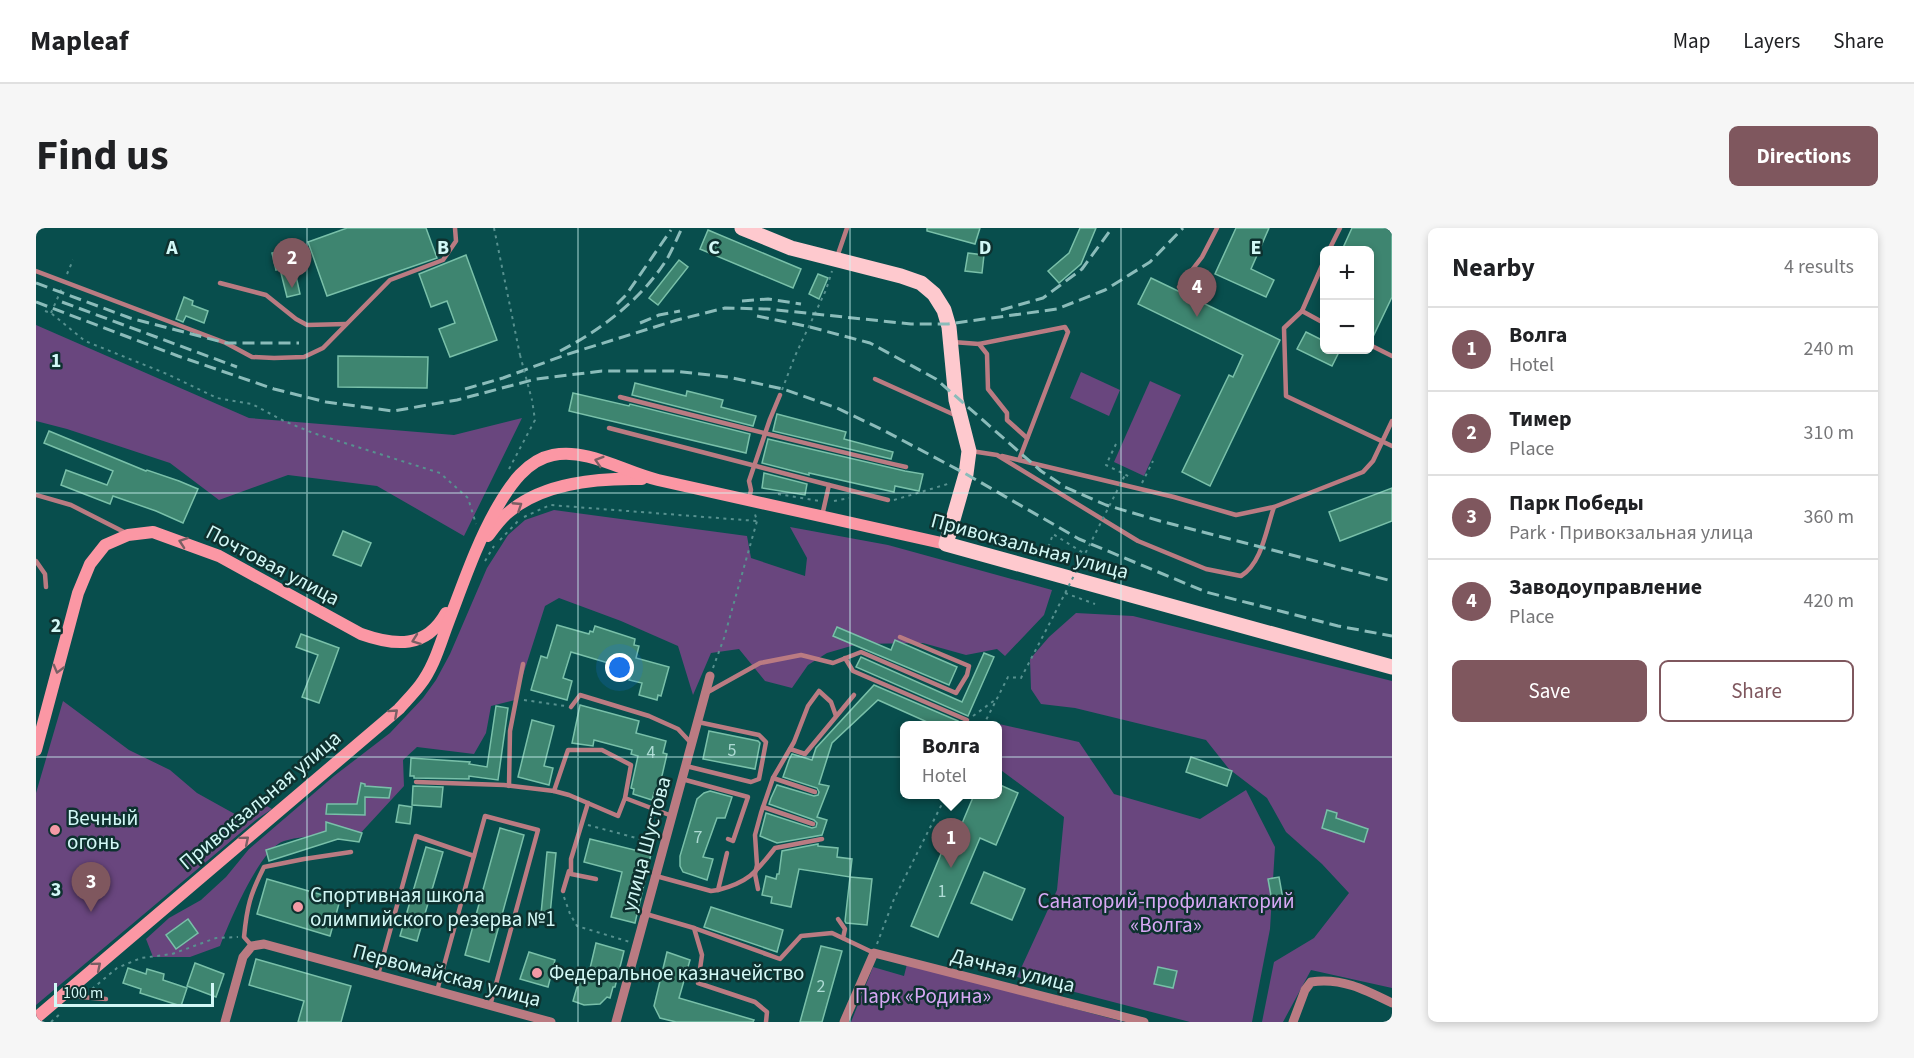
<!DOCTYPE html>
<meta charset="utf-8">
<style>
body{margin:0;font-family:"Source Sans 3",sans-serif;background:#f6f6f6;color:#202124}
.controls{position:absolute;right:18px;top:18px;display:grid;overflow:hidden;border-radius:9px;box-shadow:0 3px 9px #0003}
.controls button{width:54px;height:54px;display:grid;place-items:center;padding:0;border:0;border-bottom:2px solid #e0e0e0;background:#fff;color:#202124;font:30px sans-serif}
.scale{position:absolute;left:18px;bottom:15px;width:160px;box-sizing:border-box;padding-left:6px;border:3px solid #d2f8f6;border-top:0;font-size:16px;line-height:21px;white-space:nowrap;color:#d2f8f6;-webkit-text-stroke:4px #0e312f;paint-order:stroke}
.you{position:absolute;left:584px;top:440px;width:21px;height:21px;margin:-15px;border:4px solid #fff;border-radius:50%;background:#1a73e8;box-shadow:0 0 0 9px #1a73e833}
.badge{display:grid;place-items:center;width:39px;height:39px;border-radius:50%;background:#7f575e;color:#fff;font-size:20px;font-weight:700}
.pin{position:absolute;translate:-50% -50px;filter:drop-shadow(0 2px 3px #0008)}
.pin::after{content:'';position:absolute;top:32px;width:21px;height:18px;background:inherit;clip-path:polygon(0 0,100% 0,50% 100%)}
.popup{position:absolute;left:864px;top:493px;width:102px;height:78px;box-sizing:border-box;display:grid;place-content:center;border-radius:9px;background:#fff;filter:drop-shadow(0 2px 4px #0005);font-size:20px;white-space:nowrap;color:#757577}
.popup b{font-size:22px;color:#202124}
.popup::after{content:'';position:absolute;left:50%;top:100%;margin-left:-12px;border:12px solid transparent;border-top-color:#fff}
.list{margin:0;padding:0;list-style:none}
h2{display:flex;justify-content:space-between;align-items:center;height:78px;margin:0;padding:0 24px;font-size:26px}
h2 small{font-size:20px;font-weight:400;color:#757577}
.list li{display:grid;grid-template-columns:39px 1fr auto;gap:18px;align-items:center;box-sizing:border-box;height:84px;padding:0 24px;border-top:2px solid #e0e0e0}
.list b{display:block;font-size:22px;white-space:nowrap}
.list p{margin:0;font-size:20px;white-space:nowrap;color:#757577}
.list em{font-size:20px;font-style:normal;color:#757577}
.actions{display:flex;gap:12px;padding:18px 24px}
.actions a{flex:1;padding:14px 0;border:2px solid #7f575e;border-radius:9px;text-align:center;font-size:21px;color:#7f575e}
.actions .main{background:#7f575e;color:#fff}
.map{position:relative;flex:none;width:1356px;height:794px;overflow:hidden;border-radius:9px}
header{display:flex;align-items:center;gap:36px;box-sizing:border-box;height:84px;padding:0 30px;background:#fff;border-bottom:2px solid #e0e0e0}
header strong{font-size:28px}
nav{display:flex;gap:33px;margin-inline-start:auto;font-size:21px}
.intro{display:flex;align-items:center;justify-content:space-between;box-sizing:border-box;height:144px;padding:0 36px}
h1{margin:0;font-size:42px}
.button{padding:15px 27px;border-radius:9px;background:#7f575e;color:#fff;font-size:21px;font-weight:700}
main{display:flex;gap:36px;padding:0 36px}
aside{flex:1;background:#fff;border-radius:9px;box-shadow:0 3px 9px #0003}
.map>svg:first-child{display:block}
.green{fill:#69467e}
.building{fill:#3e8570;stroke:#79c0a9;stroke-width:1.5}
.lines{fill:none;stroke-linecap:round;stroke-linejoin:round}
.path{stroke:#57918f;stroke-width:2;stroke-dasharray:3 4.5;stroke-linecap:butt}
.lane{stroke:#ba7b82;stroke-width:4.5}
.street{stroke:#ba7b82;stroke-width:9}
.secondary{stroke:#fb97a4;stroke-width:12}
.primary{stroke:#fec9ce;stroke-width:15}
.rail{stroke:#8bbcba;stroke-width:3;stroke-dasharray:12 6;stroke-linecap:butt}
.path-bridge{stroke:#57918f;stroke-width:2;stroke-dasharray:3 4.5;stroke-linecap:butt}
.oneway{stroke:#795f64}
.grid{fill:none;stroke:#d2f8f6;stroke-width:1.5;stroke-opacity:0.55}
.poi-dot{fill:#f49aa5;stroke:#0e312f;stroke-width:2}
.labels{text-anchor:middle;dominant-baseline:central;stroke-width:5;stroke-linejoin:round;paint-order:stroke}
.number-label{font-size:18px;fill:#addbd4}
.street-label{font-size:21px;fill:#d2f8f6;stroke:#0e312f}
.poi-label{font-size:21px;fill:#d2f8f6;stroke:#0e312f;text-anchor:start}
.park-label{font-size:21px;fill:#d8a8f5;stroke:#0e312f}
.grid-label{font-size:20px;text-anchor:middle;font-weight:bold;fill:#d2f8f6;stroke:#0e312f;stroke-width:5;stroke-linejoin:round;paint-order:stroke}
</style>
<header>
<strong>Mapleaf</strong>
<nav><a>Map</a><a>Layers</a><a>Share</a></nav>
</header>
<div class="intro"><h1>Find us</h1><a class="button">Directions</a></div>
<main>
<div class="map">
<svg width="1356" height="794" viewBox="0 0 1356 794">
<rect width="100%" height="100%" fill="#084e4d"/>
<g class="green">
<polygon points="0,97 213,190 418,207 486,190 428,308 341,258 252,247 183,272 134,235 31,201 0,193"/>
<polygon points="1045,144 1084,162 1073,188 1034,170"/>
<polygon points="1114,153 1145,167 1108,248 1078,234"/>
<path d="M518,282L711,308L715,330L769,348L771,330L754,299L852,317L1016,362L1008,387L969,428L961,421L930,427L887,415L822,416L791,425L772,437L756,460L729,453L703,421L675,425L657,467L642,418L585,393L523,370L509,378L479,472L455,478L450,505L438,526L381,519L367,532L368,558L321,609C297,608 271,606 248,613C224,620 193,695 184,718L154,729H117L110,711L133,690L165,672L190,649L213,621L234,603L298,548L354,505L387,470L400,452L414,426L451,340L472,307L489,292Z"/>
<polygon points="1040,385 1097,388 1356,453 1356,760 1275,742 1247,794 1226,794 1238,734 1278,710 1313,665 1286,636 1250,604 1231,570 1193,541 1170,512 1039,480 1005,476 995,461 994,431 1013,409"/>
<polygon points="27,473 93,522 134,542 161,565 206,590 224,574 236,581 221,591 0,777 0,565"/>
<polygon points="963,496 1043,514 1078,566 1164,591 1210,562 1239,619 1234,701 1216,794 1154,794 981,749 1021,662 1028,589 962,540 962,503"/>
<polygon points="871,736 1088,794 815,794 837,739 868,748"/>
</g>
<g class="building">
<polygon points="311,0 390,0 401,30 291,68 272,14"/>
<polygon points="891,0 944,0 939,16 891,3"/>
<polygon points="1044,0 1060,0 1045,36 1023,55 1012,43 1033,25"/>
<polygon points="1200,0 1233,0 1215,41 1238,52 1230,69 1179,46"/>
<polygon points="1316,0 1356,0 1356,69 1335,113 1334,113 1334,22 1306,22"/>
<polygon points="672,2 765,41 757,60 664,21"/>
<polygon points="254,21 264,66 251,69 244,41 240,42 236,25"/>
<polygon points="932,25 948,27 946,45 929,43"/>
<polygon points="430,27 461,112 414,129 403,101 419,95 411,73 395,79 383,46"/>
<polygon points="643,32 652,39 622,77 613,70"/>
<polygon points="782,46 792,50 783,71 773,66"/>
<polygon points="1115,50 1244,112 1174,258 1146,244 1193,147 1197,149 1207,127 1102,76"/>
<polygon points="148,69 157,73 156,77 172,83 168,95 150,88 147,94 140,91"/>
<polygon points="1270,104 1288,113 1288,122 1304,122 1296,138 1261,121"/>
<polygon points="302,128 392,129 391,160 302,159"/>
<polygon points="599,155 650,168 651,163 687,172 685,179 720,188 717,198 596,167"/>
<polygon points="537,165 593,178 594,176 714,206 710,225 533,183"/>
<polygon points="741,186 810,204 808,211 857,224 855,231 737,203"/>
<polygon points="13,203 110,243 111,242 143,253 162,261 147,295 120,283 77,268 74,276 25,257 30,242 71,257 77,243 8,215"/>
<polygon points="732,211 869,243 887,246 883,263 859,258 858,264 773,245 773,247 726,235"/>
<polygon points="728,245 771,256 769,267 726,260"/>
<polygon points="1356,260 1356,293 1304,313 1293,284"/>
<polygon points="307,303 335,315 325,338 297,327"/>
<polygon points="521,397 553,406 554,403 557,404 559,398 599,411 598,417 603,418 600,430 633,439 625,468 622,467 621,472 603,467 606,455 593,452 596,442 535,424 527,450 536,453 531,472 495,462 505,428 511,430"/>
<polygon points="801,399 855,422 859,412 921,439 913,457 797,408"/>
<polygon points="265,406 303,420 283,475 266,469 282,427 260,419"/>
<polygon points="948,425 958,429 932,488 820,439 825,429 926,474"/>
<polygon points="838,457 922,493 920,498 900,498 842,472 796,515 783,556 793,558 781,589 791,592 786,607 741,615 724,608 730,585 776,600 780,599 781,595 778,592 733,576 735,570 741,557 778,568 782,567 783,564 781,560 747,549 753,532 756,526 776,532 780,520"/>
<polygon points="544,477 603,493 600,505 630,513 627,525 631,526 625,552 622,566 618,565 616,572 597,566 598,561 595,560 602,528 595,526 596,522 558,512 557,518 536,515"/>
<polygon points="460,478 472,480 462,552 433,548 433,551 378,550 378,548 374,548 375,530 434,534 433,536 451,539"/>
<polygon points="496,492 518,498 508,538 517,540 513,557 482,549"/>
<polygon points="673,503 722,513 724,515 719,541 667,531"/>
<polygon points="1155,529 1196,543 1191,558 1150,544"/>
<polygon points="325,555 329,556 329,558 355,560 353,570 329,569 329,587 290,586 291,576 321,576"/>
<polygon points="962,556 982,565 960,617 944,610 902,709 875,698 912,609 919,612 938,567 962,567"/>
<polygon points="377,558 407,559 405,579 376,577"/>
<polygon points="674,563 696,569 689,590 681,590 667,629 677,631 671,652 647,644 644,638 644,628 661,571 668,565"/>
<polygon points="363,577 376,579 374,596 360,594"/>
<polygon points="1291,582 1301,585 1300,590 1332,601 1328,614 1286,600"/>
<polygon points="290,594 326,605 323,614 302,611 233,633 230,622 290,603"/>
<polygon points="464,600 488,607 453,734 429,727"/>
<polygon points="554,611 615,626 599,695 575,689 586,644 548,634"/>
<polygon points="782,616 782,618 802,620 801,629 816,631 814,649 763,641 755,679 735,675 736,669 726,667 730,648 740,651 741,646 743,646 746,623"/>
<polygon points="390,619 407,624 381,713 364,708"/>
<polygon points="511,624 520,625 514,687 505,686"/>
<polygon points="948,644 989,661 976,692 935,675"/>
<polygon points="814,649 836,651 831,697 810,695 809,693"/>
<polygon points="1243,649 1248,677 1237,679 1232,651"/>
<polygon points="231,651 304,672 294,708 221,686"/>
<polygon points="675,679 747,702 741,724 668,699"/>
<polygon points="152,691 162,705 140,721 130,707"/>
<polygon points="560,715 588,723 579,759 577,759 574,770 571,769 564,776 548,777 537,773 543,752 552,749"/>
<polygon points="785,718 806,723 786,794 764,794"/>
<polygon points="493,724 519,732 512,759 484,751"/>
<polygon points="631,724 654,732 643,770 718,792 717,794 640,794 624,790 618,778"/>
<polygon points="220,731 315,758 305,794 262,794 268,773 213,757"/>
<polygon points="159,735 188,746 180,769 151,758"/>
<polygon points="1122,739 1141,743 1137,760 1118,756"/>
<polygon points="92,740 110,746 111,741 128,746 127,752 151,760 145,778 104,765 105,761 87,755"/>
</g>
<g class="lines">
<g class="path">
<polyline points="458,0 484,127"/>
<polyline points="31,46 37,32"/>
<polyline points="9,83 15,85 49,113 131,146 181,170 216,176 248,193 277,205 404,245 432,270 440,296"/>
<polyline points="15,85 26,60"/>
<polyline points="746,162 759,128 790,62 796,43"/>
<polyline points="1080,216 1070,237 1096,250"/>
<polyline points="473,241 499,192 496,172"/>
<polyline points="1106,255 1117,233"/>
<polyline points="742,266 784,273"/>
<polyline points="858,272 915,255"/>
<polyline points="798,273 813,270"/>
<polyline points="488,289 514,277 721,293 718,283"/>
<polyline points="464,312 483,292"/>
<polyline points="1010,326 1017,306 1049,326"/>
<polyline points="449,333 458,318"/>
<polyline points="1029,365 1059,376"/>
<polyline points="677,440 688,410 721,293"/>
<polyline points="488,472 529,478"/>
<polyline points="937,488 959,472"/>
<polyline points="947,498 972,449 985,450 1019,385"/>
<polyline points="552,597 619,615"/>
<polyline points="528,669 534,686 541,698 594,714"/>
<polyline points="841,716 858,671 911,566"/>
<polyline points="56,761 81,740 105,730 136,726 180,710 202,709"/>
<polyline points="15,794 26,784"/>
</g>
<g class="lane">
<polyline points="1293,22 1304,0"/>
<polyline points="801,29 811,0"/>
<polyline points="0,43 190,115 216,129 238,130 268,129 287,120 354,52 407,32 420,13 419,0"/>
<polyline points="184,55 230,67 260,91 271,97 310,96"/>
<polyline points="1143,59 1166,29 1181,0"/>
<polyline points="1266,83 1288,33"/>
<polyline points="1288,95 1266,83 1248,100 1250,168 1356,218"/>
<polyline points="917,114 943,116 951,126 952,161 971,185 971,192 991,210"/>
<polyline points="943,116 1029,99 1032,104 983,232"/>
<polyline points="1334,117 1356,128"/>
<polyline points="839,151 921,188"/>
<path d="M584,169C679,193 774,217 870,239"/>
<polyline points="573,200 793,257 786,288"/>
<path d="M935,223L961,227L1102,313L1170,341L1205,348C1226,335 1230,302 1238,279L1327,244L1337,233L1356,193"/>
<polyline points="966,228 1138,269 1200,287 1238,279"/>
<polyline points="793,257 852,272"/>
<polyline points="0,267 35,277 90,305"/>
<polyline points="713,271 715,262 713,253 734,191 744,167"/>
<polyline points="0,333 9,346 10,359"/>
<polyline points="809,430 817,443 931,492"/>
<polyline points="672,464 724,435 765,427 797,435 825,424 920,465 931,447 933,438 864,409"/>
<polyline points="535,479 544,467 613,488 642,501 656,516"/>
<polyline points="754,521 769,526 818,467"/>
<polyline points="650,538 715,554 723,551 730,514 723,507 662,494"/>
<polyline points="737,550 779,564"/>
<polyline points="646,551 712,569 697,613 692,611"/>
<polyline points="380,554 468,557 518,563"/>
<polyline points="473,558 474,503 487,436"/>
<polyline points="589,570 582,588 533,567 518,563 532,522 566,522 595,537 589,570 636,588"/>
<polyline points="552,575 535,631 535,646 560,651"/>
<polyline points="727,579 777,596"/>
<polyline points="620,648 675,663 682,662 691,625"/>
<polyline points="722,661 719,646 721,637 719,607 725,585 737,550 758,514 772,478 783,463 795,474 800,488"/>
<path d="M682,662C713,654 720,644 739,620L786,611"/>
<polyline points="527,663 533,643"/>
<polyline points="610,686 658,700 666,727 662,755 719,774 731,784 730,794"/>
<polyline points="802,691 809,701 807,710"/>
<polyline points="658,700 744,731 765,708 796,705 838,725"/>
<path d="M216,718L208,709C211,678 214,667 228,639L268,631L315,624"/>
<polyline points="342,747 380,608 438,628"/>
<polyline points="36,762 45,769 70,771"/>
<polyline points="401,763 449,588 502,602 454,778"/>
</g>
<g class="street">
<polyline points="189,794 207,729 216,718 228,716 515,794"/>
<polyline points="580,794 674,448"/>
<polyline points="808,794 838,725 1108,794"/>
<path d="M1257,794L1269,762L1275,754C1305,749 1330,762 1356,775"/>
</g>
<g class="secondary">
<path d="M452,308C458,300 465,290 473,284C508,254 562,250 606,251"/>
<path d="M0,522L42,365L54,336L69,317L92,307L117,304L183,328L325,406C359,418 390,421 410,385"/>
<path d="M0,790L363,481C370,473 378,465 384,457C398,439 404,416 412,395C427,356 441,314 462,278C474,257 491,232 517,227C552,220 588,244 622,252C718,274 814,294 910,316"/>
</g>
<polyline class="primary" points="706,0 755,20 865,48 885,55 898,66 908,82 913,99 920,172 933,223 930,246 910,316 1356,439"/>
<g class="rail">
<polyline points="0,55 94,90 190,115 263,115"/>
<polyline points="706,73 732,71 765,76"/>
<polyline points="0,74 142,128 238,161 290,174 357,183 421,172 500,151 566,143 638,143 692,149 747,161 801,180 847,202 930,246 1043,311 1170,364 1302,398 1356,408"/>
<polyline points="26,74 201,139"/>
<polyline points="581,76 590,67 635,2"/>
<polyline points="965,82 1007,70 1046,41 1076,0"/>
<polyline points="721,88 774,99 834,115 900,151 1005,243 1029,259 1070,277 1124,293 1356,353"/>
<polyline points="604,95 623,87 644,83"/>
<path d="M524,123C563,103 602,74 627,37C635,26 640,12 646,0"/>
<polyline points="429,161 467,150 529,127 641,92 689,80 731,81 875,96 912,96 1021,81 1069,62 1114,34 1147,0"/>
</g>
<g class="path-bridge">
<polyline points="484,127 496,172"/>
<polyline points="1019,385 1089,247"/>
</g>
</g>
<defs><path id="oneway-chevron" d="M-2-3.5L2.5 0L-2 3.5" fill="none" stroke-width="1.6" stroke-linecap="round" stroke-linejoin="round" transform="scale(1.5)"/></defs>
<g class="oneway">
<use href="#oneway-chevron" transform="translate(563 233) rotate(-163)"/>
<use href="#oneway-chevron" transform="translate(482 278) rotate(-33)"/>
<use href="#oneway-chevron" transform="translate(147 314) rotate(-161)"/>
<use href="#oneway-chevron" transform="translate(380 412) rotate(160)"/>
<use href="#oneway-chevron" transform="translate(22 441) rotate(105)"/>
<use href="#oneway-chevron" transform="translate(358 485) rotate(-42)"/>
<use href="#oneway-chevron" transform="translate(209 612) rotate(-40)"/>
<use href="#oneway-chevron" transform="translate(61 738) rotate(-40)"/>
</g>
<path class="grid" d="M271,0V794M542,0V794M814,0V794M1085,0V794M0,265H1356M0,529H1356"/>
<g class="poi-dot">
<circle cx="19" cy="602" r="6"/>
<circle cx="262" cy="679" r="6"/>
<circle cx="501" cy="745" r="6"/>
</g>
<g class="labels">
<g class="number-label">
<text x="696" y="522">5</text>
<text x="615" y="524">4</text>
<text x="662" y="609">7</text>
<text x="906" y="663">1</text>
<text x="785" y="758">2</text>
</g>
<g class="street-label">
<text transform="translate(994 318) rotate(15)">Привокзальная улица</text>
<text transform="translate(237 337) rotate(28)">Почтовая улица</text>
<text transform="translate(224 572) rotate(-40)">Привокзальная улица</text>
<text transform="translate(610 616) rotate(-75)">улица Шустова</text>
<text transform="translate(977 742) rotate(14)">Дачная улица</text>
<text transform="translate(411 747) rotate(15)">Первомайская улица</text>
</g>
<g class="poi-label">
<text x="31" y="590">Вечный<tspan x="31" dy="24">огонь</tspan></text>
<text x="274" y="667">Спортивная школа<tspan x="274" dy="24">олимпийского резерва №1</tspan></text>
<text x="513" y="745">Федеральное казначейство</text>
</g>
<g class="park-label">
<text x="1130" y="673">Санаторий-профилакторий<tspan x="1130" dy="24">«Волга»</tspan></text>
<text x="887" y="768">Парк «Родина»</text>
</g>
</g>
<g class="grid-label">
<text x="136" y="26">A</text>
<text x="407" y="26">B</text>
<text x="678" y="26">C</text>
<text x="949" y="26">D</text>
<text x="1220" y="26">E</text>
<text x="20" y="139">1</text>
<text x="20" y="404">2</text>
<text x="20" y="668">3</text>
</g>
</svg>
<div class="controls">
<button>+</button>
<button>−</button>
</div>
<div class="scale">100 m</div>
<div class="you"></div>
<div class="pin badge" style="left:915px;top:640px">1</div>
<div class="popup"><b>Волга</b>Hotel</div>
<div class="pin badge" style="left:256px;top:60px">2</div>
<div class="pin badge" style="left:55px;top:684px">3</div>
<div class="pin badge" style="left:1161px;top:89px">4</div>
</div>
<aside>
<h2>Nearby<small>4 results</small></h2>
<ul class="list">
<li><span class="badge">1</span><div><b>Волга</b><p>Hotel</p></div><em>240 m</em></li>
<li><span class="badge">2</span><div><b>Тимер</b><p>Place</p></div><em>310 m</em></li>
<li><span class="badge">3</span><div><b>Парк Победы</b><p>Park · Привокзальная улица</p></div><em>360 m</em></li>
<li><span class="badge">4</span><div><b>Заводоуправление</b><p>Place</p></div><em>420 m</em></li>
</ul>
<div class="actions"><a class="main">Save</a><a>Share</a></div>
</aside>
</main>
